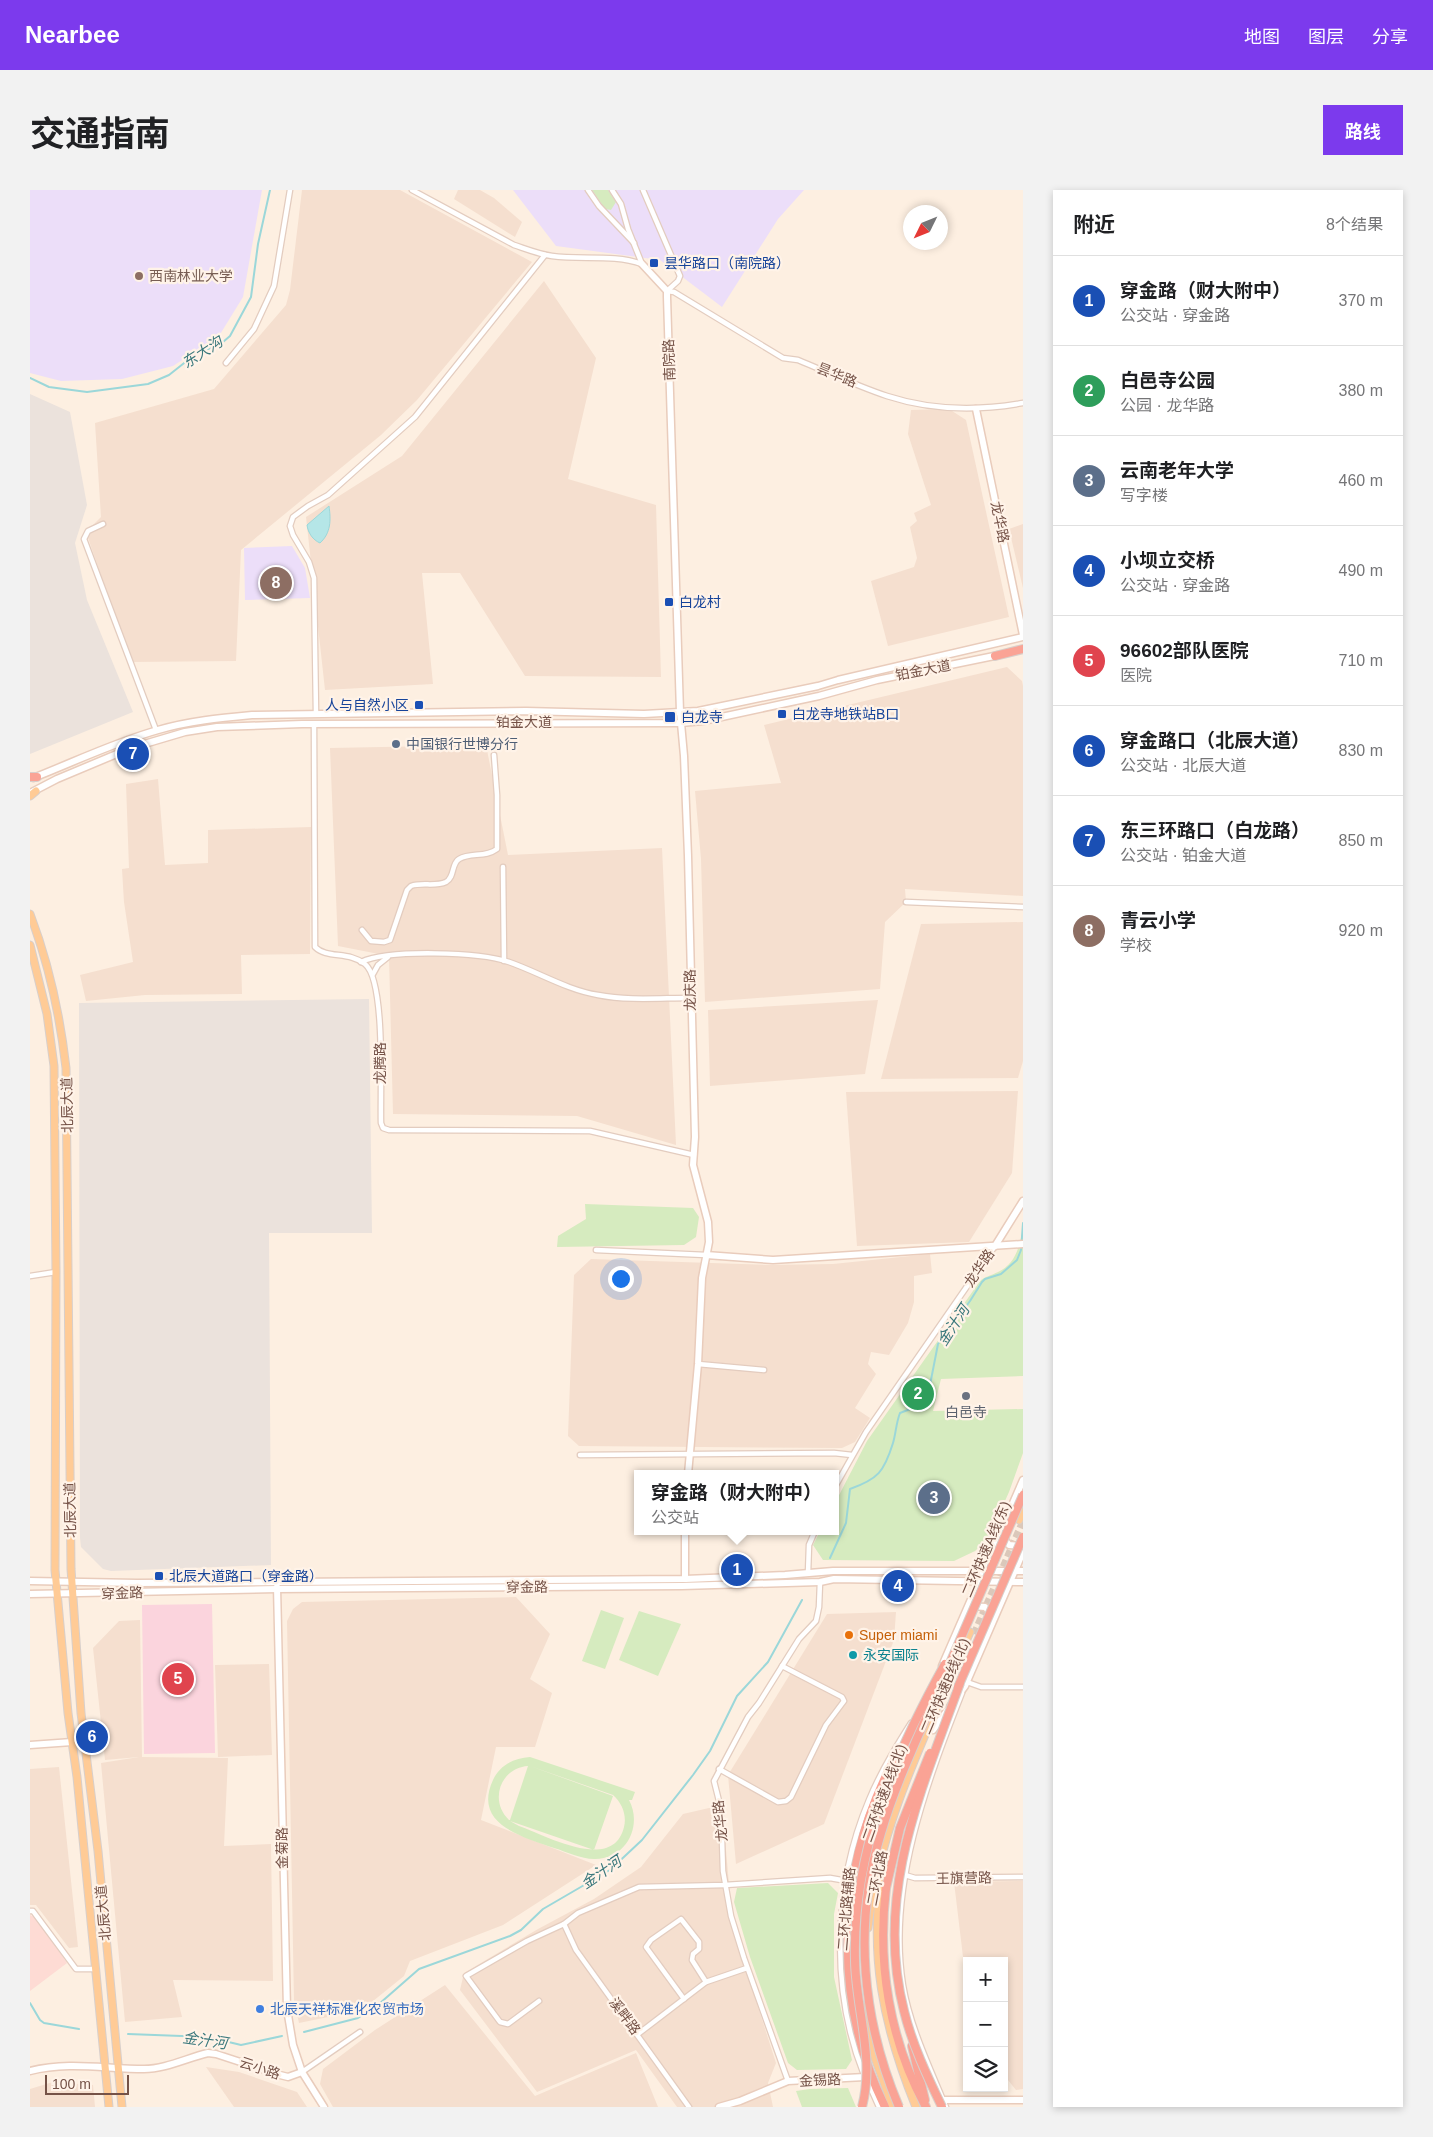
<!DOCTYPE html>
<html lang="zh">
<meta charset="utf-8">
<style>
body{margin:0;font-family:Arial,"Noto Sans SC",sans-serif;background:#f2f2f2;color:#202124}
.controls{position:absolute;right:15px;bottom:15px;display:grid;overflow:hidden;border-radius:0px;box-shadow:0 2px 8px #0003}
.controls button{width:45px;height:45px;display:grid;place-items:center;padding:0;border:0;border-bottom:1px solid #e0e0e0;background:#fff;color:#202124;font:25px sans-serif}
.compass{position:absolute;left:873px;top:15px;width:45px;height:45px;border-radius:50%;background:#fff;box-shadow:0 2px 8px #0003;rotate:227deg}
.scale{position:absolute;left:15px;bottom:12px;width:84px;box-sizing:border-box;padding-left:5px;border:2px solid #755247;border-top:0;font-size:14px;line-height:18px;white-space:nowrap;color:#755247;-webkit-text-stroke:4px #fff3e8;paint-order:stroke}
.you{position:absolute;left:590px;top:1088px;width:18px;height:18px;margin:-12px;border:4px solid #fff;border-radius:50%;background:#1a73e8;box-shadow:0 0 0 8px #1a73e833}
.badge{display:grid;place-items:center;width:32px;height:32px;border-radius:50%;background:#7c3aed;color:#fff;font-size:16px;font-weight:700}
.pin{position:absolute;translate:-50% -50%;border:2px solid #fff;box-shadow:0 1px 5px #0006}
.popup{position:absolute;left:604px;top:1280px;width:205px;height:65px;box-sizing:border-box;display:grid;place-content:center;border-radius:0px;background:#fff;filter:drop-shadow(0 1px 4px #0005);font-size:16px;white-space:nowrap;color:#757577}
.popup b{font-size:19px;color:#202124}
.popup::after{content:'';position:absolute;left:50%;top:100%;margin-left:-10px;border:10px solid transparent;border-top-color:#fff}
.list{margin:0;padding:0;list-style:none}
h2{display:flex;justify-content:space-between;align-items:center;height:65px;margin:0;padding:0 20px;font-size:21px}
h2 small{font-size:16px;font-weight:400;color:#757577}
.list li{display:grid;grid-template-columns:32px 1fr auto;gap:15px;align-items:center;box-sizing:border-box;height:90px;padding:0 20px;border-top:1px solid #e0e0e0}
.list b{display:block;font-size:19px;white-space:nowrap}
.list p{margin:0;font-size:16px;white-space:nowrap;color:#757577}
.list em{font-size:16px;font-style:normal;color:#757577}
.icon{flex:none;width:28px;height:28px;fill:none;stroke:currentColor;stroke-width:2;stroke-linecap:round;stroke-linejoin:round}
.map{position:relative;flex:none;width:993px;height:1917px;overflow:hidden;border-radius:0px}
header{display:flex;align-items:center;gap:30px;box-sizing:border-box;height:70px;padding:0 25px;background:#7c3aed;color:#fff}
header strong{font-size:24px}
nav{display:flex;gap:28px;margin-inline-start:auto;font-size:18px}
.intro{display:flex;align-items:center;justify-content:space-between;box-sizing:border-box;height:120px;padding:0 30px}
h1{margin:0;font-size:35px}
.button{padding:12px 22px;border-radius:0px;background:#7c3aed;color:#fff;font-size:18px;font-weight:700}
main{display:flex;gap:30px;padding:0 30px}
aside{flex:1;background:#fff;border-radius:0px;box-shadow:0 2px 8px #0003}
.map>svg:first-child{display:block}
.residential{fill:#f5dfcf}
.commercial{fill:#fedbd4}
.industrial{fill:#ebe2dc}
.education{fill:#ecdef9}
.medical{fill:#fbd4dd}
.green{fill:#d6ebbf;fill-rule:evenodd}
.water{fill:#b5e6e7;stroke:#9bd7d9}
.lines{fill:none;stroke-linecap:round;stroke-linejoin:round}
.stream{stroke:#9bd7d9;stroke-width:2}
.primary-tunnel{stroke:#dbc8ba;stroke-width:7;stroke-dasharray:7 3.5;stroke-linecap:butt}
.street-casing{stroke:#e3ccbf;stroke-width:7}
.secondary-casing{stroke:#e9ccbc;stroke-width:9}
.primary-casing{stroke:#d8cfcb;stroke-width:9}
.highway-casing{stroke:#d8cfcb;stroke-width:10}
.street{stroke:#fff;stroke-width:4.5}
.secondary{stroke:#fff;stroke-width:6}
.primary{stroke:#ffcb96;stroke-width:7}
.highway{stroke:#faa395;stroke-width:8}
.highway-bridge-casing{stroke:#d8cfcb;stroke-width:10;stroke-linecap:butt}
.highway-bridge{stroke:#faa395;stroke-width:8}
.transit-dot{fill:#1a4fb4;stroke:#fff3e8;stroke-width:2}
.education-dot{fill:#8d6e63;stroke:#fff3e8;stroke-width:2}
.service-dot{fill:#5c6f8a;stroke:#fff3e8;stroke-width:2}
.worship-dot{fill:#6b7280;stroke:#fff3e8;stroke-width:2}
.food-dot{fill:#e8710a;stroke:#fff3e8;stroke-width:2}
.culture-dot{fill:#0f9aa8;stroke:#fff3e8;stroke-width:2}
.shop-dot{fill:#3f7fe0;stroke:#fff3e8;stroke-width:2}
.labels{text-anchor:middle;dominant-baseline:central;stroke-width:4.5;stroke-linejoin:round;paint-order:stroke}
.transit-label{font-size:14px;fill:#164399;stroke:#fff3e8;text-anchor:start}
.education-label{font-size:14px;fill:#785e54;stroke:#fff3e8;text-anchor:start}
.street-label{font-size:14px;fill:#755247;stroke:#fff3e8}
.service-label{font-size:14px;fill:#4e5e75;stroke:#fff3e8;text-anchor:start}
.worship-label{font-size:14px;fill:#5b616d;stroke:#fff3e8}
.food-label{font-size:14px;fill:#c56008;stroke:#fff3e8;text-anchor:start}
.culture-label{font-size:14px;fill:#0d838f;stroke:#fff3e8;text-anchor:start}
.shop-label{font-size:14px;fill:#366cbe;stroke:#fff3e8;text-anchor:start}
.water-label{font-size:15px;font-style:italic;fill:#3a787c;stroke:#fff3e8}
</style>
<header>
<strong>Nearbee</strong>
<nav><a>地图</a><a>图层</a><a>分享</a></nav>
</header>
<div class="intro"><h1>交通指南</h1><a class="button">路线</a></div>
<main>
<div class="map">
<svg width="993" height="1917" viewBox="0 0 993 1917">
<rect width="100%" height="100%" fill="#fdefe1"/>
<g class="residential">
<polygon points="272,0 370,0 502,72 387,210 351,245 211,360 206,471 101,472 56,342 71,327 65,233 184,199 256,115 260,100"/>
<polygon points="428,0 450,0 464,8 492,32 485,47 424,9"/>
<polygon points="514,91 566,168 538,289 626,315 631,487 495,486 430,383 392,383 403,494 295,500 276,327 372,266"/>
<polygon points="919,219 936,230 979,427 858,456 841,391 884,377 887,368 880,337 887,331 884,323 901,315 878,244 881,220"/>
<polygon points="993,334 993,398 979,339"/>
<polygon points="977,477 992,491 993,496 993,706 875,699 876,712 855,732 850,799 675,812 671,669 665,601 751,593 734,535"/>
<polygon points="456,555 478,665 632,658 646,955 547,926 363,924 359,766 308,756 300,558"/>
<polygon points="128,589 135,675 178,673 178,640 281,637 280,764 211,765 212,804 115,805 56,811 50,785 103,772 94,712 92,679 99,678 96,594"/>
<polygon points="993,732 993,871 988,888 851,889 891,734"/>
<polygon points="848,810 835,884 680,896 678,820"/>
<polygon points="988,901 982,983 939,1052 827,1056 816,902"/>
<polygon points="900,1064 902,1083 884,1086 884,1112 878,1133 859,1165 841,1162 838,1174 846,1184 825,1218 840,1228 825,1252 812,1258 549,1256 538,1246 544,1085 561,1069 739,1075 803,1074"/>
<polygon points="486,1407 520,1444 500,1489 522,1503 505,1557 466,1557 451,1630 566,1675 473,1735 380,1771 374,1786 332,1820 269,1833 264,1811 257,1431 263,1419 272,1412"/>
<polygon points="866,1422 864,1450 794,1634 706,1674 698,1585 797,1424"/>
<polygon points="110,1430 112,1567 198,1568 194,1656 241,1654 243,1791 143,1790 152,1827 95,1832 71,1573 109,1567 75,1570 63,1458 89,1431"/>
<polygon points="239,1474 242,1565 188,1567 185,1475"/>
<polygon points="29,1577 48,1757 39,1758 6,1715 0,1715 0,1579"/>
<polygon points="692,1615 703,1739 746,1873 738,1893 743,1917 647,1917 606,1860 507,1902 430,1800 434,1783 508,1739 564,1709 611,1677 653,1624"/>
<polygon points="993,1691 993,1899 986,1900 974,1885 974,1771 937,1771 937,1800 924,1692"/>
<polygon points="415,1795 505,1906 606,1863 628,1917 303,1917 290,1894 293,1879 345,1840"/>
<polygon points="176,1877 209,1882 267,1902 277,1917 204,1917"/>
<polygon points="23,1892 63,1895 65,1917 0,1917 0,1899"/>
</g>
<polygon class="commercial" points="0,1725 6,1728 37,1773 0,1801"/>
<g class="industrial">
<polygon points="0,204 40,222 57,315 45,353 57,410 103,522 0,564"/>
<polygon points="339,809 342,1043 239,1043 241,1375 81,1381 73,1379 51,1357 50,1348 49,813"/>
</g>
<g class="education">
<polygon points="0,0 232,0 213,107 189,146 143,176 92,189 31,191 0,183"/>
<polygon points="483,0 774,0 748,29 692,117 630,70 526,56"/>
<polygon points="262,356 275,378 280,408 215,410 214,358"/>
</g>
<polygon class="medical" points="182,1414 185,1563 114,1564 112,1415"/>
<g class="green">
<polygon points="562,0 578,0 586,12 581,20 575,19"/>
<polygon points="555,1014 663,1018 669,1027 666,1047 654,1055 527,1057 528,1046 556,1029"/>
<path d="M993,1038V1186L911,1189L903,1221L993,1219V1263L979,1302L958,1349L945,1361L924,1371L793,1370L783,1355L790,1341H806V1311L837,1251L950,1091C956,1086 960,1086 968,1082C986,1074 990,1055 993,1038Z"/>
<polygon points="571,1420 594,1428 575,1479 552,1471"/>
<polygon points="609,1421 651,1434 628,1486 589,1470"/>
<path d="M500,1567L605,1602L602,1610H599C613,1636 596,1670 564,1669C551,1669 537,1662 524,1658C494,1647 442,1635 463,1590C470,1575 484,1568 500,1567ZM498,1576L480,1630H479C459,1611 470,1578 498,1576ZM500,1576L583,1605C592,1613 597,1625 594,1637C583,1683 517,1646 489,1636L480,1631L564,1660L583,1606Z"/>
<polygon points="798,1693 808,1703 804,1724 804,1787 822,1870 816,1879 767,1880 758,1873 720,1767 704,1712 707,1698"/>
<polygon points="818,1898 826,1917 772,1917 766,1901 780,1899"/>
</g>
<path class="water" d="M299,316C301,330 301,343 290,353C283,350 278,343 277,335Z"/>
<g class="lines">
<g class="stream">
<polyline points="0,188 19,197 57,202 118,194 139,185 163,166 193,152 200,146 221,107 228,54 240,0"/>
<path d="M800,1368L816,1333L820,1299C848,1289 854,1282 863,1253C866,1243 866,1233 870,1223L893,1214L899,1200L908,1154L940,1111L952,1092L955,1089L971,1084L987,1070L991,1060L993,1033"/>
<polyline points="0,1813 10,1830 14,1833 49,1839"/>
<polyline points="274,1842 328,1828 349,1814 389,1779 480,1746 491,1740 513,1719 580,1680 612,1650 663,1585 680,1561 707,1506 738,1472 772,1410"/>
<polyline points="98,1844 178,1847 211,1855 252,1846"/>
</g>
<polyline class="primary-tunnel" points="944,1444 993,1331"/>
<g class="street-casing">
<g id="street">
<path d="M382,0L484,55C496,59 508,64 522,66C552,70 583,64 612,74"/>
<polyline points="558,0 569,16 604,53"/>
<polyline points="582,0 591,14 598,39 612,74"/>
<polyline points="613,0 650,86 648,91 637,101"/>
<path d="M637,101L644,102L753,168L768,170C797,182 827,196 857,206C900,220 948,221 993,213"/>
<polyline points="196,173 224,139 244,96 260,0"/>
<polyline points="73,334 58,341 54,349 126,540"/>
<polyline points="286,524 284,388 279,372 263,345 260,336 263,327 278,316 298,305 385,227 515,65"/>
<path d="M284,534L285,757C297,769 319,761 335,774C356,791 350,903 351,933L353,938L359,940L560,941L664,965"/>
<polyline points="473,677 474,771"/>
<polyline points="876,712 993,717"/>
<path d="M332,740L341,751L354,752L360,750L377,700L381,696C392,692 405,697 416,692C425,687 421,674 429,669C441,662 455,668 467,659V605L464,565"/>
<path d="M331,772C360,759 449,762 479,772C508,782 537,800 568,805C598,811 630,808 660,808"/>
<polyline points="343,784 348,775 358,767"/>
<polyline points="566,1060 676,1065"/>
<polyline points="0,1086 26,1082"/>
<polyline points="668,1174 734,1180"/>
<polyline points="550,1265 804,1263 822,1265"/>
<polyline points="806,1295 836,1242 965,1056"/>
<polyline points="778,1383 779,1355 785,1341"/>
<polyline points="936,1493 937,1492 951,1497 993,1497"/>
<polyline points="689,1579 748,1612 756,1611 761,1607 796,1535 814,1511 812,1507 752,1476"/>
<polyline points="875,1685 885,1688 993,1687"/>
<polyline points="0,1721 3,1721 46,1779 65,1779"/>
<polyline points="534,1734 546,1760 659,1917"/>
<polyline points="654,1809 616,1757 621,1750 651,1729 669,1752 669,1759 663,1764 662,1770 676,1792"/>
<polyline points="509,1811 478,1834 470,1832 436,1786 497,1751 534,1734 548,1723 609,1697 695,1695 800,1688 817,1691"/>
<polyline points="608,1844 676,1792 717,1778"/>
<polyline points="272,1882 330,1842"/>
<path d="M834,1885C800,1800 803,1695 839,1610C850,1583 865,1558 881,1533"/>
<polyline points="758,1891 714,1768 701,1726 693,1681 691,1619 684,1591 718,1527 729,1513 769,1449 786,1431 789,1417 790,1392"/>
<polyline points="838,1892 849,1917"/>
<path d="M916,1917C900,1878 880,1837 873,1795C857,1698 897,1592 932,1503"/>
</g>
</g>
<g class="secondary-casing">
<g id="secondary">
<polyline points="612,74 637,101 637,107 650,522 654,566 658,666 665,947 663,975 678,1032 679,1052 672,1088 668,1174 658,1284"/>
<polyline points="946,219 993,445"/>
<path d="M3,588C44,572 85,552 128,540C159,531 190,528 222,525L496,521L614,524L668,521L788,496L808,490L993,447"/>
<polyline points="2,602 27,589 101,558 155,542 187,537 272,534 651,533 673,531 789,506 847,490 969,465"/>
<polyline points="965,1056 993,1011"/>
<polyline points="676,1065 743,1070 993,1054"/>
<polyline points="655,1341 655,1389"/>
<polyline points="972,1346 979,1355 992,1356"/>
<polyline points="0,1391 107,1393 655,1389 755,1385 803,1381 993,1381"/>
<polyline points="247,1397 257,1819 263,1855 272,1882 294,1917"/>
<polyline points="0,1404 247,1399 652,1396 790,1392 804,1389 993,1392"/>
<polyline points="942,1416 955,1417 963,1425"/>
<polyline points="912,1476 993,1290"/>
<polyline points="903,1540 935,1496 993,1362"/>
<polyline points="0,1555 42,1552"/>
<path d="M0,1881C38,1871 76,1879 114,1879C135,1879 157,1868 178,1863L186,1864L250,1885L258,1887L272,1882"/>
<polyline points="914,1910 993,1910"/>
<polyline points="689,1917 710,1911 758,1891 835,1887"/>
</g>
</g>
<g class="primary-casing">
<g id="primary">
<polyline points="0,606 6,601"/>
<path d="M0,724C19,774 30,825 36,878L41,1379L51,1523L68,1661L92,1917"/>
<polyline points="0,755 17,824 24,876 26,1082 25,1380 38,1523 47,1587 79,1917"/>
<polyline points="989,1330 993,1321"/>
<path d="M853,1676C838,1763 853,1836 886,1917"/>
<path d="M838,1738C849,1633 899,1538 940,1442"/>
<polyline points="837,1814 845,1868 863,1917"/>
</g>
</g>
<g class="highway-casing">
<g id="highway">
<polyline points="965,466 993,459"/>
<polyline points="0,587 7,587"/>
<path d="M856,1698C847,1773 859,1850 896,1917"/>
<polyline points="882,1856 895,1910"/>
<path d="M855,1917C801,1807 807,1675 865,1568"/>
</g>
</g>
<use href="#street" class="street"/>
<use href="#secondary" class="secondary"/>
<use href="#primary" class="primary"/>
<use href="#highway" class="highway"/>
<g class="highway-bridge-casing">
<g id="highway-bridge">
<polyline points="928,1497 993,1347"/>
<polyline points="856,1698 870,1638 900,1563"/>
<path d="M832,1917C845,1868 826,1820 825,1771C822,1663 864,1566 915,1474"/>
<path d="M869,1917C832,1830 823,1734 851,1643C865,1595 887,1549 907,1503C936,1437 964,1371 993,1305"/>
<path d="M912,1917C897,1886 882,1854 874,1821C844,1704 891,1601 930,1493"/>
</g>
</g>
<use href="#highway-bridge" class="highway-bridge"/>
</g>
<g class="transit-dot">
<rect x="619" y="68" width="10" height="10" rx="2.5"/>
<rect x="634" y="407" width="10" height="10" rx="2.5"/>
<rect x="384" y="510" width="10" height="10" rx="2.5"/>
<rect x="747" y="519" width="10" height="10" rx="2.5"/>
<rect x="634" y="521" width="12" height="12" rx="2.5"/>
<rect x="124" y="1381" width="10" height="10" rx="2.5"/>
</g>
<circle class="education-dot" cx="109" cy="86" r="5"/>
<circle class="service-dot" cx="366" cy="554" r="5"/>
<circle class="worship-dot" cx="936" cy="1206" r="5"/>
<circle class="food-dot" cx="819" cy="1445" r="5"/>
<circle class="culture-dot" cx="823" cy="1465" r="5"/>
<circle class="shop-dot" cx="230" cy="1819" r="5"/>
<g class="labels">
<g class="transit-label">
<text x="634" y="73">昙华路口（南院路）</text>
<text x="649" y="412">白龙村</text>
<text x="379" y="515" text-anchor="end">人与自然小区</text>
<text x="762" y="524">白龙寺地铁站B口</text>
<text x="651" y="527">白龙寺</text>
<text x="139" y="1386">北辰大道路口（穿金路）</text>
</g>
<g class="education-label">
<text x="119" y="86">西南林业大学</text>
</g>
<g class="street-label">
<text transform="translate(639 170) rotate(-92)">南院路</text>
<text transform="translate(807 185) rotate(22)">昙华路</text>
<text transform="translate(970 332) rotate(78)">龙华路</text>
<text transform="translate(893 480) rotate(-11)">铂金大道</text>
<text x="494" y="532">铂金大道</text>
<text transform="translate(660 800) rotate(-91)">龙庆路</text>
<text transform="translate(350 873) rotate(-90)">龙腾路</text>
<text transform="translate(37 915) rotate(-91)">北辰大道</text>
<text transform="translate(949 1078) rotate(-56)">龙华路</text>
<text transform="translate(40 1320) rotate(-91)">北辰大道</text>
<text transform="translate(956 1359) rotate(-67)">二环快速A线(东)</text>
<text transform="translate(497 1397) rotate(-1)">穿金路</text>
<text transform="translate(92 1403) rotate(-2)">穿金路</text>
<text transform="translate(915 1496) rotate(-67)">二环快速B线(北)</text>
<text transform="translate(854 1603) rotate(-70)">二环快速A线(北)</text>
<text transform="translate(690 1631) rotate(-96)">龙华路</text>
<text transform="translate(252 1658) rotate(-91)">金菊路</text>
<text transform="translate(847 1688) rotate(-79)">二环北路</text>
<text transform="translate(934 1688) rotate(-1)">王旗营路</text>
<text transform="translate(816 1719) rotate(-85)">二环北路辅路</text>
<text transform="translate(73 1723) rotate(-95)">北辰大道</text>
<text transform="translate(595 1826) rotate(54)">溪畔路</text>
<text transform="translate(230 1878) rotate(18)">云小路</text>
<text transform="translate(790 1890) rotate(-3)">金锡路</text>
</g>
<g class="service-label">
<text x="376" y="554">中国银行世博分行</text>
</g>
<g class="worship-label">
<text x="936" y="1222">白邑寺</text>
</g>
<g class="food-label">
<text x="829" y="1445">Super miami</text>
</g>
<g class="culture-label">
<text x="833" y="1465">永安国际</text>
</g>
<g class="shop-label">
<text x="240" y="1819">北辰天祥标准化农贸市场</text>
</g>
<g class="water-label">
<text transform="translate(172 162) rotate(-33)">东大沟</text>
<text transform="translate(923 1135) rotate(-57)">金汁河</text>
<text transform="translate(571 1682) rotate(-34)">金汁河</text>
<text transform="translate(175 1850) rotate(8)">金汁河</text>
</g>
</g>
</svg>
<div class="controls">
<button>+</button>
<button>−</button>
<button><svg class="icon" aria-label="layers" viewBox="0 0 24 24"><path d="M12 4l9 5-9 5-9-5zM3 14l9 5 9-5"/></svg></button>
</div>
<svg class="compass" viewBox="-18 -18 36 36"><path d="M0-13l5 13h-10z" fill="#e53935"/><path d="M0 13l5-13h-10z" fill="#757577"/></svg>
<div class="scale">100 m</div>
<div class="you"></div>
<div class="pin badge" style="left:707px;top:1380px;background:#1a4fb4">1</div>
<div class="popup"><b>穿金路（财大附中）</b>公交站</div>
<div class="pin badge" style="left:888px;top:1204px;background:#2e9e5b">2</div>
<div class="pin badge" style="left:904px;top:1308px;background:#5c6f8a">3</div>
<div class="pin badge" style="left:868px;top:1396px;background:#1a4fb4">4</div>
<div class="pin badge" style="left:148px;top:1489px;background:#e0444e">5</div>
<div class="pin badge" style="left:62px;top:1547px;background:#1a4fb4">6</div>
<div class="pin badge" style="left:103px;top:564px;background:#1a4fb4">7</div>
<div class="pin badge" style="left:246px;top:393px;background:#8d6e63">8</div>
</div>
<aside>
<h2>附近<small>8个结果</small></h2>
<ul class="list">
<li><span class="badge" style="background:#1a4fb4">1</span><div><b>穿金路（财大附中）</b><p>公交站 · 穿金路</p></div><em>370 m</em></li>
<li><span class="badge" style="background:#2e9e5b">2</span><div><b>白邑寺公园</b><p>公园 · 龙华路</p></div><em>380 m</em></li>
<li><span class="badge" style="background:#5c6f8a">3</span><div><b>云南老年大学</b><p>写字楼</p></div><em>460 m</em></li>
<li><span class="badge" style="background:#1a4fb4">4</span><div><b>小坝立交桥</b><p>公交站 · 穿金路</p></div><em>490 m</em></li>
<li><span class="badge" style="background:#e0444e">5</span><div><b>96602部队医院</b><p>医院</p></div><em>710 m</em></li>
<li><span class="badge" style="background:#1a4fb4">6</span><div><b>穿金路口（北辰大道）</b><p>公交站 · 北辰大道</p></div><em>830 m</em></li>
<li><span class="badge" style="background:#1a4fb4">7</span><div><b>东三环路口（白龙路）</b><p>公交站 · 铂金大道</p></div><em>850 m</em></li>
<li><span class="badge" style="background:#8d6e63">8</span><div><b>青云小学</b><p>学校</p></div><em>920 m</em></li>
</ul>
</aside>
</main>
